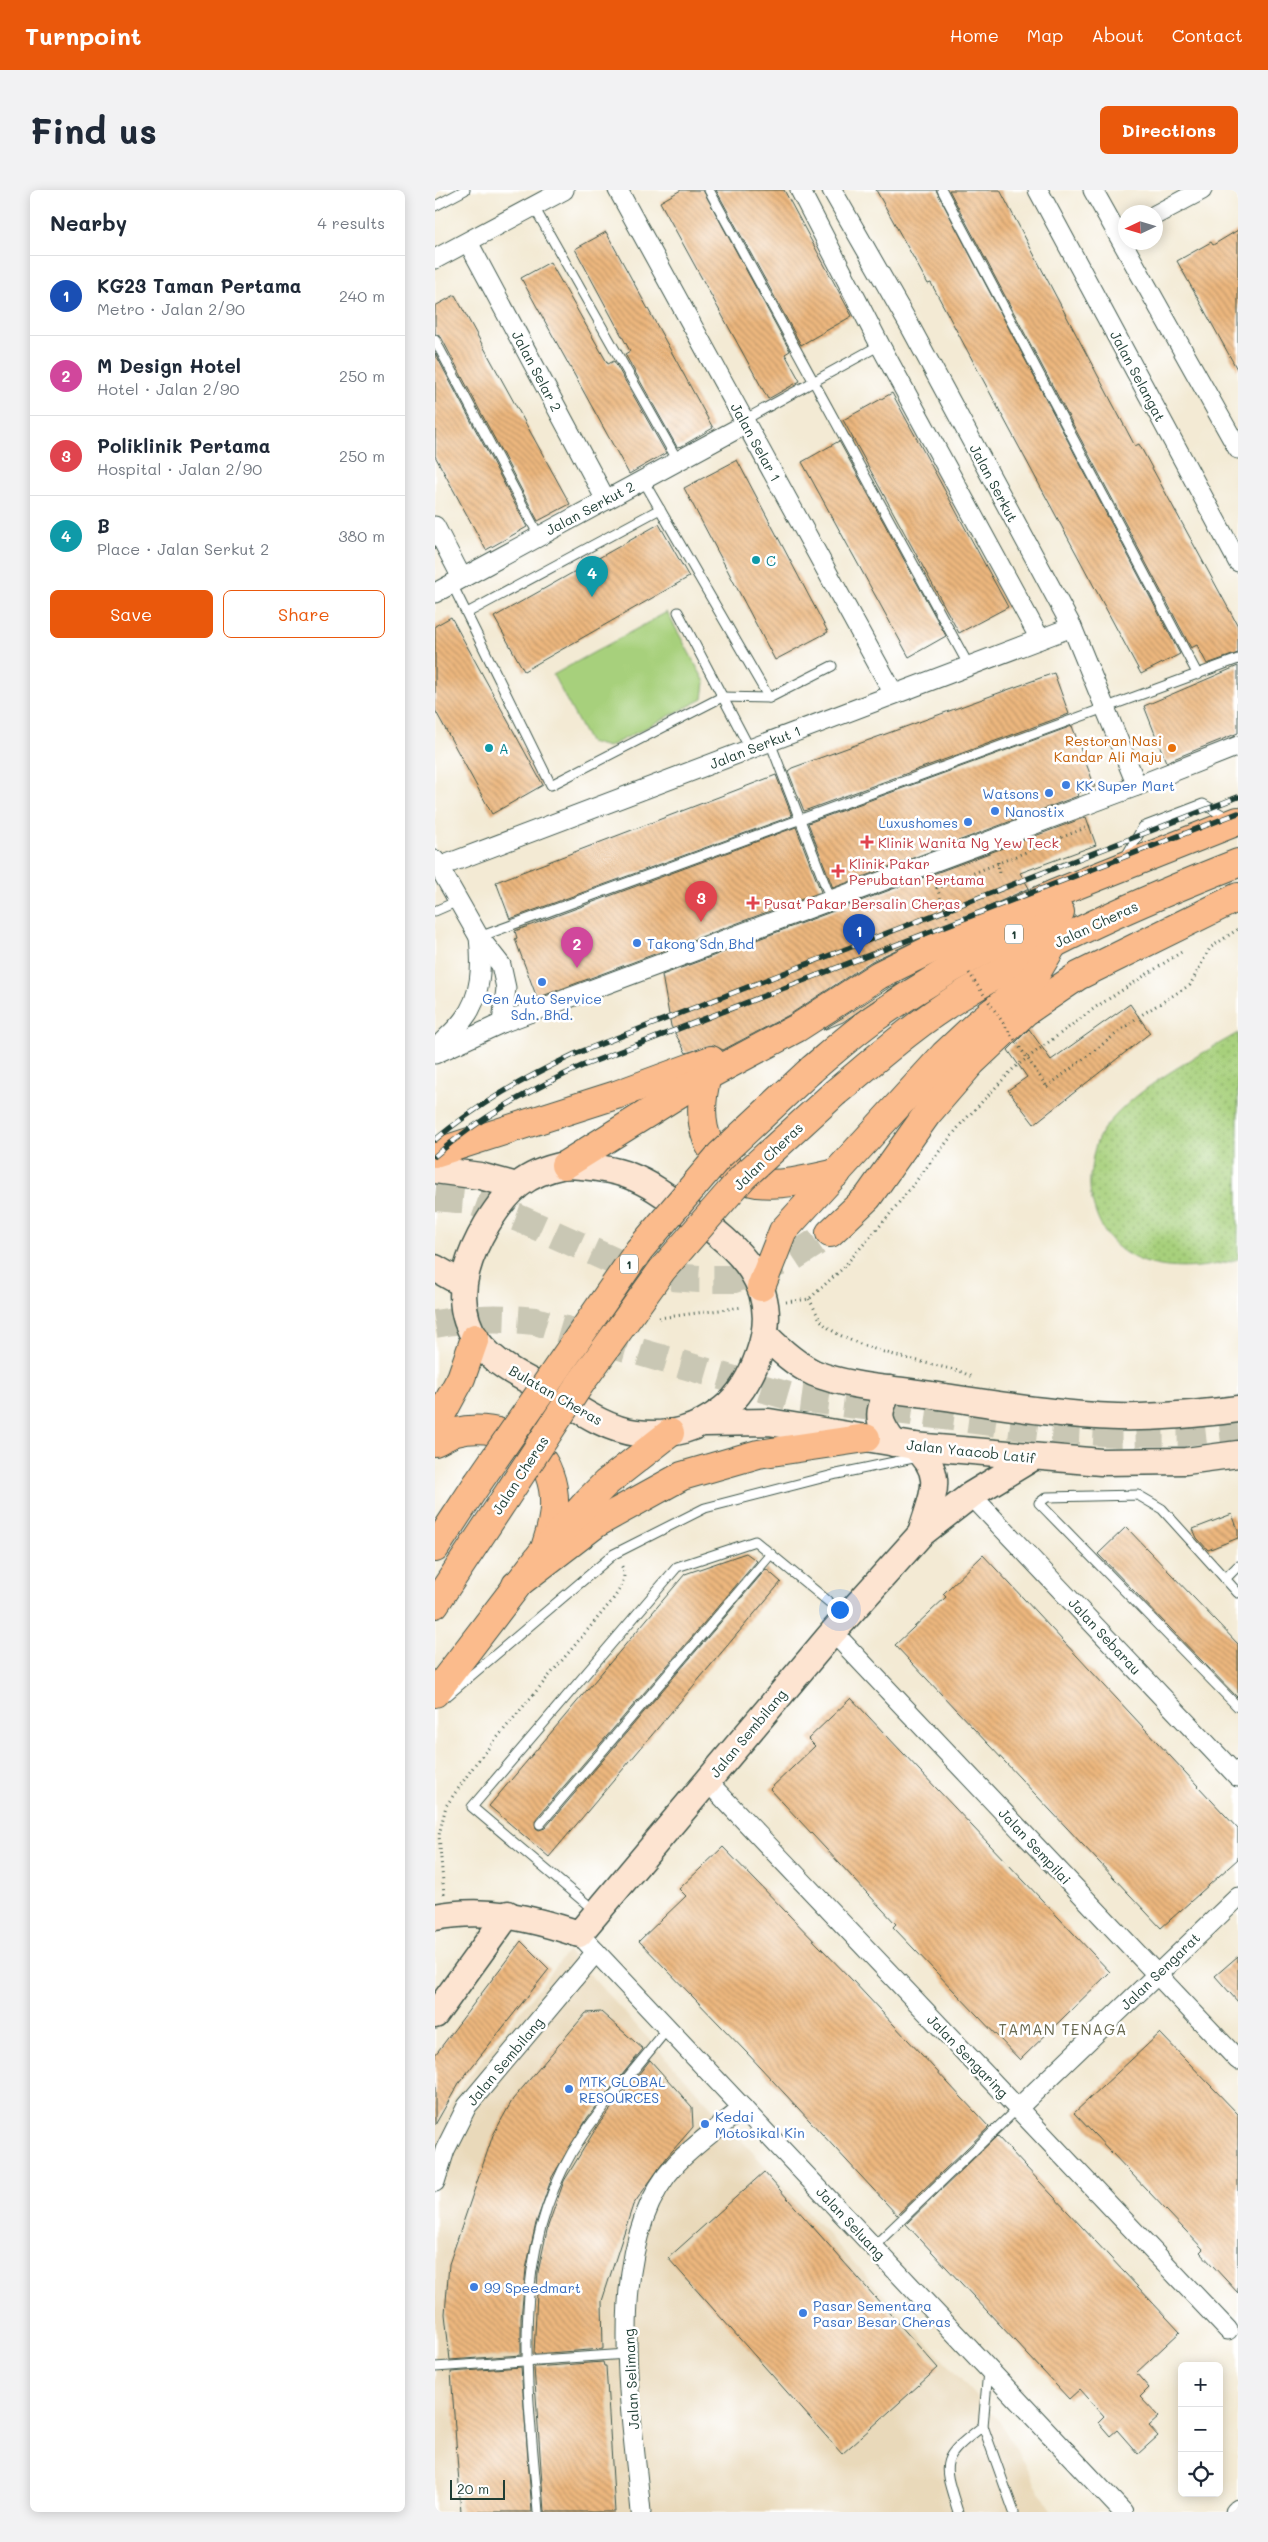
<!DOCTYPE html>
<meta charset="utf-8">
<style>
body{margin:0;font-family:Mali,sans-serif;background:#f2f2f3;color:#1f2937}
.controls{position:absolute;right:15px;bottom:15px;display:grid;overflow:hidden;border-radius:8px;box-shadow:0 2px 12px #0003}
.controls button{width:45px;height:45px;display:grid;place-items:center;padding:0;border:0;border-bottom:1px solid #e0e1e3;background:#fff;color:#1f2937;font:25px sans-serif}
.compass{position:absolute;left:683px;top:15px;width:45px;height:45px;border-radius:50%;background:#fff;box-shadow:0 2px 12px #0003;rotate:266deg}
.scale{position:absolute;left:15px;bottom:12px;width:55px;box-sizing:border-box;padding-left:5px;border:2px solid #1f3d34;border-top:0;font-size:14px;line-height:18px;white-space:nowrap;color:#1f3d34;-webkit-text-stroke:4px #fff;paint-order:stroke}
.you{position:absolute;left:404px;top:1419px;width:18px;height:18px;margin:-12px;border:4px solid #fff;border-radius:50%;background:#1a73e8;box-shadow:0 0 0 8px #1a73e833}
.badge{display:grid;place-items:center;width:32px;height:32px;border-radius:50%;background:#ea580c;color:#fff;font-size:16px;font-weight:700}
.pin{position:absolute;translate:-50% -41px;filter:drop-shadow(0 1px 2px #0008)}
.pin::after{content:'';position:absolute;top:26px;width:18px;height:15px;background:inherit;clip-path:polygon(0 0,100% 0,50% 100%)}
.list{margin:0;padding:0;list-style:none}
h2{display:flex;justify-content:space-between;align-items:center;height:65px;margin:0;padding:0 20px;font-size:21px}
h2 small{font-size:16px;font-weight:400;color:#747a83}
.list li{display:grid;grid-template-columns:32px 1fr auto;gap:15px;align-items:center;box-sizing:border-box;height:80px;padding:0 20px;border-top:1px solid #e0e1e3}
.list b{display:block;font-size:19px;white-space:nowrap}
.list p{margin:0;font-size:16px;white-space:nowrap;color:#747a83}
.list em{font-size:16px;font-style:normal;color:#747a83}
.actions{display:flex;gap:10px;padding:15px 20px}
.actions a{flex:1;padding:11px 0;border:1px solid #ea580c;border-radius:8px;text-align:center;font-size:18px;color:#ea580c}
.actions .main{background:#ea580c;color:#fff}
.icon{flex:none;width:28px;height:28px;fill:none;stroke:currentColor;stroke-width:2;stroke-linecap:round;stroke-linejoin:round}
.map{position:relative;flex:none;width:803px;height:2322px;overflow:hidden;border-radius:8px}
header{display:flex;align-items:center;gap:30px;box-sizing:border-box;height:70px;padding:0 25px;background:#ea580c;color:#fff}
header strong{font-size:24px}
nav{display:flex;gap:28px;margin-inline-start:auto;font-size:18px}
.intro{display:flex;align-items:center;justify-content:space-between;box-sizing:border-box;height:120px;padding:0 30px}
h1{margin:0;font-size:35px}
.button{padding:12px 22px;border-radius:8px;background:#ea580c;color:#fff;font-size:18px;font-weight:700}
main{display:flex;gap:30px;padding:0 30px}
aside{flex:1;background:#fff;border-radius:8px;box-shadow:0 2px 12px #0003}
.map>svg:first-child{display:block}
.built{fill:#e9d9ba}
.grass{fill:url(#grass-dots);stroke:#638658}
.green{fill:#a7d07b;stroke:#638658}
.building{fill:url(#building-back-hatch)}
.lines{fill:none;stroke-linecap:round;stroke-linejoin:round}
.highway-tunnel{stroke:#c9c7b4;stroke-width:28;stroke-dasharray:28 14;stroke-linecap:butt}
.lane-casing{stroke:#3f574c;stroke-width:11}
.street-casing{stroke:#3f574c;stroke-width:21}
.secondary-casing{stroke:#3f574c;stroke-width:29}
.highway-casing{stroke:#3f574c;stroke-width:30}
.path{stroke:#3f574c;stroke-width:3;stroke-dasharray:1 4;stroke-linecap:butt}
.lane{stroke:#fff;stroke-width:9}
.street{stroke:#fff;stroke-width:19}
.secondary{stroke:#fde4d1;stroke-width:26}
.highway{stroke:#fbbb8c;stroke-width:28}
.rail-casing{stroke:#1f3d34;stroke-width:5.5}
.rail{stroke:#fff;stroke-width:4;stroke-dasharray:11;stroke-linecap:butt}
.highway-bridge-casing{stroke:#3f574c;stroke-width:30;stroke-linecap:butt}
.path-bridge{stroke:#3f574c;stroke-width:3;stroke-dasharray:1 4;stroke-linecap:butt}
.highway-bridge{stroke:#fbbb8c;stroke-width:28}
.culture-dot{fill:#0f9aa8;stroke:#fff;stroke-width:2}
.food-dot{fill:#e8710a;stroke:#fff;stroke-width:2}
.shop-dot{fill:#3f7fe0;stroke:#fff;stroke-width:2}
.health-dot{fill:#e0444e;stroke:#fff;stroke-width:2}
.labels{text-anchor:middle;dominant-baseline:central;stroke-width:5;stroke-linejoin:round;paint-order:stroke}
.shield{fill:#fff;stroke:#627771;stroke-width:1}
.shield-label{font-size:12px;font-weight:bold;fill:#1f3d34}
.street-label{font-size:14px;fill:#1f3d34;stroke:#fff}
.culture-label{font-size:14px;fill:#0d838f;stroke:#fff;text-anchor:start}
.food-label{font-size:14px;fill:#c56008;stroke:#fff;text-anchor:end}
.shop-label{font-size:14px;fill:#366cbe;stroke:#fff;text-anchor:start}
.health-label{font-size:14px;fill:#be3a42;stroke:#fff;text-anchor:start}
.neighbourhood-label{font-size:15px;letter-spacing:1px;fill:#67684e;stroke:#fff}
</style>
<header>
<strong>Turnpoint</strong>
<nav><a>Home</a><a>Map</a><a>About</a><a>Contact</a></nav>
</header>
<div class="intro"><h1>Find us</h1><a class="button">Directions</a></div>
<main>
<aside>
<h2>Nearby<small>4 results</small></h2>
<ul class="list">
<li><span class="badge" style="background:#1a4fb4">1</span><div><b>KG23 Taman Pertama</b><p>Metro · Jalan 2/90</p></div><em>240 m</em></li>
<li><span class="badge" style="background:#d1479c">2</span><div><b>M Design Hotel</b><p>Hotel · Jalan 2/90</p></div><em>250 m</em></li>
<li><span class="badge" style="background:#e0444e">3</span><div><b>Poliklinik Pertama</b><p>Hospital · Jalan 2/90</p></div><em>250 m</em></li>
<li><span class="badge" style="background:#0f9aa8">4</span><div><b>B</b><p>Place · Jalan Serkut 2</p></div><em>380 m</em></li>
</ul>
<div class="actions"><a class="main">Save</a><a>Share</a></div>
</aside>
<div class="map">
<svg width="803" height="2322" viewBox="0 0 803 2322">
<defs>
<pattern id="grass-dots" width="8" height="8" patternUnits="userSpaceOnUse" patternTransform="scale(1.25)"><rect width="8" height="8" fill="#a7d07b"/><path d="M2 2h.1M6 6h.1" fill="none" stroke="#87aa66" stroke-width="1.8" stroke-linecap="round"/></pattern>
<pattern id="building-back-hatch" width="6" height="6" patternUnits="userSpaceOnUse" patternTransform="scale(1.25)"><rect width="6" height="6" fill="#edb77e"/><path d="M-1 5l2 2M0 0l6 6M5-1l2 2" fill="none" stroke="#bf9668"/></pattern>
</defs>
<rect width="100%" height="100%" fill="#fff"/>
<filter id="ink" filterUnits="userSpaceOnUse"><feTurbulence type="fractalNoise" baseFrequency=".02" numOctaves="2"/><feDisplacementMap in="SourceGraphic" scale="10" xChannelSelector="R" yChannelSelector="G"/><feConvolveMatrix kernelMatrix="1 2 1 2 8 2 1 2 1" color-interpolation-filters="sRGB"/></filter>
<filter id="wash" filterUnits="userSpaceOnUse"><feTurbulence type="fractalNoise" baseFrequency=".0096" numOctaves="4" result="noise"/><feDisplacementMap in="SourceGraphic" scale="20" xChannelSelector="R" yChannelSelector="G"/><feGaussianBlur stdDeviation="1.12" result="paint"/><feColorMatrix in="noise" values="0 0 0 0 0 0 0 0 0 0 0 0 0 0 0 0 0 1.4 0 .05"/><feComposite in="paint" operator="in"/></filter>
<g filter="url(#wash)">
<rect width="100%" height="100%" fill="#f3ead4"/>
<polygon class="built" points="133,1761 565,2232 617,2322 0,2322 0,1937 28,1894"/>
<path class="grass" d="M803,843V1069C751,1085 682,1084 661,1024C657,1011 654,1001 655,987C657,970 659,951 670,937C706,894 756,870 803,843Z"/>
<polygon class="green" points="232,422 270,492 268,509 173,557 154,552 118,485"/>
<g id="blocks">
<g class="building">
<polygon points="246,0 268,0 355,161 350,164 365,191 333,209 225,12"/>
<polygon points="281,0 349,0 417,126 366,155"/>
<polygon points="441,0 501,0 745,464 706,484 496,93 493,94"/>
<polygon points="514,0 565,0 700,256 704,254 803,436 803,463 772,474 762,455 756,458"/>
<polygon points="803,40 803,181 742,71 776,52 778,55"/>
<polygon points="171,42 278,238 247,256 242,257 190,164 195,161 140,59"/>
<polygon points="115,72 173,174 179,171 231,263 194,284 86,88"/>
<polygon points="20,105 135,314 103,331 6,147 0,144 0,116"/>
<polygon points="0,163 92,337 51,360 0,266"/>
<polygon points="457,203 573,417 524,443 408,230"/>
<polygon points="404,251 511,446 474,467 367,272"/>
<polygon points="302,270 393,442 340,470 249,298"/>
<polygon points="224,334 254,387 89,481 59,427"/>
<polygon points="16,427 108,595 57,624 0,520 0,436"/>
<polygon points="803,476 803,543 731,572 709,516"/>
<polygon points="619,483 634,524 369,621 353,581 357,578"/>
<polygon points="637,536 660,597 642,603 643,606 398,698 373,633"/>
<polygon points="341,585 357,626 75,729 61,692"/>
<polygon points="651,627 661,655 585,683 594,698 437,771 354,825 288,860 278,855 251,863 236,836 227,785"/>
<polygon points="361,637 386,702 102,808 80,749 82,748 80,741"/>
<polygon points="466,792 408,832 388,840 452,799"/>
<polygon points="695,814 715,843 599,934 573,900 592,887 573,860 594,839 616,870"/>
<polygon points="797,1324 803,1340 803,1348 773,1360 762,1348 758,1339"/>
<polygon points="691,1337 803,1454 803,1508 663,1364"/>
<polygon points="311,1363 322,1371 100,1630 101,1638 104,1640 110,1638 331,1379 346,1392 114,1667 54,1616 250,1384"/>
<polygon points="548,1365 803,1639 803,1669 726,1738 460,1455 511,1407 508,1404"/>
<polygon points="416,1508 675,1782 585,1870 458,1737 461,1734 335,1599 380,1556 373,1549"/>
<polygon points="288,1657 418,1791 554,1937 462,2025 312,1863 204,1751 251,1706 244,1699"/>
<polygon points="86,1751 114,1779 24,1893 0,1935 0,1865"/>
<polygon points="803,1766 803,1812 780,1786"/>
<polygon points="166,1822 208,1859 153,1927 117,1987 101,2033 91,2079 86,2128 86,2165 15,2170 10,2124 14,2074 58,1945 78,1909 151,1823"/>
<polygon points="725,1843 803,1924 803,2103 765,2062 768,2059 639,1923"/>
<polygon points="215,1870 257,1917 258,1937 232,1967 198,2015 167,2111 168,2159 99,2164 103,2082 113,2036 129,1991 163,1935"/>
<polygon points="562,1946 745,2142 701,2183 714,2198 705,2207 724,2227 714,2236 723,2246 703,2264 682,2240 675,2246 663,2232 669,2226 645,2199 634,2209 471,2034"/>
<polygon points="329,1982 503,2178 407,2264 233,2068"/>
<polygon points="168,2172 169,2176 171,2176 180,2322 109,2322 99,2177"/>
<polygon points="86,2177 97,2322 26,2322 16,2182"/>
</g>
</g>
</g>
<g filter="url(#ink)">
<use href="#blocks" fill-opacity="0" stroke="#3f574c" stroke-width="1"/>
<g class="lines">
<g class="highway-tunnel">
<polyline points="0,1007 33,1010 83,1028 210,1085 264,1089 299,1089 357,1068 395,1043"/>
<path d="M0,1134C34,1128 66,1127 100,1131L357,1207L612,1239L683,1243L749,1242L803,1236"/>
</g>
<g class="lane-casing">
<g id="lane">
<polyline points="274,0 534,476"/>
<polyline points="507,0 763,485"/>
<polyline points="0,16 30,0"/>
<polyline points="99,17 243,271"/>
<polyline points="0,150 104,346"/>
<polyline points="309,230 445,155"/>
<polyline points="208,290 334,508"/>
<polyline points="17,394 116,595 287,507 334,508 397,476"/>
<polyline points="243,422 315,559"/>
<polyline points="32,423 225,319"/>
<polyline points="335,552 396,710"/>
<polyline points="690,668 708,637 768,614 793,628"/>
<polyline points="0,721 23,711"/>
<polyline points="44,747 803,469"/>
<polyline points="790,1389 803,1376"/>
<polyline points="803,1403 727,1319 703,1305 612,1307 604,1313 803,1517"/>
<polyline points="13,1505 179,1364 270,1318 402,1284 483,1267"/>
<polyline points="105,1634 336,1364"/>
<polyline points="160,1721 37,1617 242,1377 320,1351 411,1426"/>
<polyline points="438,2057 583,1918"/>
<polyline points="0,2177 192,2164"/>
<polyline points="553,2181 548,2236 579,2322"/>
<path d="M103,2322C93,2194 70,2059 148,1945C173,1908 205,1874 233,1838"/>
<path d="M523,2322C507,2271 504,2270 548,2236"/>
</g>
</g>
<g class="street-casing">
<g id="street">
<polyline points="183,0 459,504"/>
<polyline points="365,0 445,155 605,449"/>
<polyline points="397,0 476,138 637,437 702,596"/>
<polyline points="603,0 803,372"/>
<polyline points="658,0 803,259"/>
<polyline points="720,25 767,0"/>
<polyline points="33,52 171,310"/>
<polyline points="0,69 129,0"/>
<polyline points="0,336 27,388"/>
<polyline points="0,403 311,234"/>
<polyline points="0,670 44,747 66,775 71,798 67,833"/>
<polyline points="4,677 637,437"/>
<path d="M1,859C9,849 20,841 28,830C47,807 47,775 44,747"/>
<polyline points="0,864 67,833 702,596 803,556"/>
<polyline points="536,1305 803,1587"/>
<polyline points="398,1442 803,1870"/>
<polyline points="272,1591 793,2140"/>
<polyline points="144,1744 688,2322"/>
<polyline points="583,1918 803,1707"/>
<polyline points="0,1992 10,1960 32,1916 161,1762"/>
<path d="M206,2322C197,2223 166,2054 241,1974C261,1953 286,1936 308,1918"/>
<polyline points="800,2322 803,2319"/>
</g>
</g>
<g class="secondary-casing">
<g id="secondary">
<path d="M130,975C152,976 175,978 195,986C216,994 234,1008 252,1021C303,1056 349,1096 324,1164C317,1184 305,1206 288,1219C261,1240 236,1247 201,1243C168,1239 138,1215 110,1199C91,1189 70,1179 54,1164C44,1155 36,1143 32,1131C21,1097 35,1063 52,1034C73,1000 90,983 130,975Z"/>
<polyline points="0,980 45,986 82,996"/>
<polyline points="0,1078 28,1094"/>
<path d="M331,1146C345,1160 360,1174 379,1183C410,1196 456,1199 490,1204C554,1213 618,1225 682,1227C722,1228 763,1224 803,1219"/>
<path d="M455,1199C441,1224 442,1231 459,1253"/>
<polyline points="270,1233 334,1232 479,1256 666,1272 751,1271 803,1264"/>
<path d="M479,1256C513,1286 496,1307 486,1344"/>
<path d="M0,1727C51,1717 96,1728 144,1744L398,1442L486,1344L536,1305L597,1268"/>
<polyline points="0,1825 73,1724"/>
</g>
</g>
<g class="highway-casing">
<g id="highway">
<path d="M376,880C396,863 417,844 438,829C497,788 560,752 625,722"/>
<path d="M272,886C263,920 264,956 295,979C302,985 312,992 322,993C349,996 375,989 402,983"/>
<path d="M401,902C441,869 480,834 524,807C612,752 706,711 803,673"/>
<polyline points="0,963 181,905 276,870"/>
<polyline points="130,975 272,886 362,838 444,785 511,752 619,704 803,631"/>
<polyline points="395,1043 433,1007 492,924 537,872 590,822 643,786 803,707"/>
<polyline points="326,1097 348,1041 509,865 541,835 597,790 619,753"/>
<polyline points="0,1236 26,1188 40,1148"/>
<path d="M0,1252C7,1249 14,1244 21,1242C55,1233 102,1248 114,1284C123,1308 119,1331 111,1355"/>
<polyline points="0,1358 42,1294"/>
<polyline points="81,1395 162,1333 247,1286 323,1264 431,1248"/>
<polyline points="0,1414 69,1310"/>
<polyline points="0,1503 110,1359 153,1311 171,1293 235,1243"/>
</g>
</g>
<g class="path">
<polyline points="563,672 564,685"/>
<polyline points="512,727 502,698 655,636"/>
<polyline points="612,897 703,827 755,795 775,758 803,739"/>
<path d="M374,1109C379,1117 383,1129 390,1135C417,1159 491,1172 527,1182L539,1188"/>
<polyline points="351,1112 374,1109 406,1080 451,1029 526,934 579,878 661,817 748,761"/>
<polyline points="224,1128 308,1117"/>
<path d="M9,1704L4,1645L11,1616L41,1573L176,1412C184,1401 194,1387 186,1375"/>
</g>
<use href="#lane" class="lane"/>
<use href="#street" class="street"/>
<use href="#secondary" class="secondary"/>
<use href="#highway" class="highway"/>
<g class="rail-casing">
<g id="rail">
<path d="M0,950C43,914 90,888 140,864L803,607"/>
<path d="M0,966C45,927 94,901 147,876L803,623"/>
</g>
</g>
<use href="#rail" class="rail"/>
<g class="highway-bridge-casing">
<g id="highway-bridge">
<polyline points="42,1294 204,1060 285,965 376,880"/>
<polyline points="69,1310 145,1194 227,1080 308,987 401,902"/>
</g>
</g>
<polyline class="path-bridge" points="534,783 612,897"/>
<use href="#highway-bridge" class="highway-bridge"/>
</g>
</g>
<g class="culture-dot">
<circle cx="321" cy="370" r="5"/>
<circle cx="54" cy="558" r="5"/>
</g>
<circle class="food-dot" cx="737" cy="558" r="5"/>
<g class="shop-dot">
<circle cx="631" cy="595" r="5"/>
<circle cx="614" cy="603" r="5"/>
<circle cx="560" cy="621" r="5"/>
<circle cx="533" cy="632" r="5"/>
<circle cx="202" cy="753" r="5"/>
<circle cx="107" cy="792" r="5"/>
<circle cx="134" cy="1899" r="5"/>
<circle cx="270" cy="1934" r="5"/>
<circle cx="39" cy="2097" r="5"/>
<circle cx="368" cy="2123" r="5"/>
</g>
<g class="health-dot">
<path d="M429.5 644.5h5v5h5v5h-5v5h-5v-5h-5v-5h5z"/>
<path d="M400.5 673.5h5v5h5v5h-5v5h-5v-5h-5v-5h5z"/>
<path d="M315.5 705.5h5v5h5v5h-5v5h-5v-5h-5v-5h5z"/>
</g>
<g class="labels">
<g class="shield">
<rect x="570" y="734.5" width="18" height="19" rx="4"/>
<rect x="185" y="1064.5" width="18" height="19" rx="4"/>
</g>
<g class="shield-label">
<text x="579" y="744">1</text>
<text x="194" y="1074">1</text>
</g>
<g class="street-label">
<text transform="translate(102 181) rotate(62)">Jalan Selar 2</text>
<text transform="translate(703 186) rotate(62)">Jalan Selangat</text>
<text transform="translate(321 252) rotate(61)">Jalan Selar 1</text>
<text transform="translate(559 293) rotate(62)">Jalan Serkut</text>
<text transform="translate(155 318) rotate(-28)">Jalan Serkut 2</text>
<text transform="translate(320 557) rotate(-21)">Jalan Serkut 1</text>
<text transform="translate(661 734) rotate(-25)">Jalan Cheras</text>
<text transform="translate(333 966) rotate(-44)">Jalan Cheras</text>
<text transform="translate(121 1205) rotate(30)">Bulatan Cheras</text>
<text transform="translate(536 1261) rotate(6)">Jalan Yaacob Latif</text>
<text transform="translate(85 1285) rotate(-57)">Jalan Cheras</text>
<text transform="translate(670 1446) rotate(47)">Jalan Sebarau</text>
<text transform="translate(313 1543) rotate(-50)">Jalan Sembilang</text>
<text transform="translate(600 1656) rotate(47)">Jalan Sempilai</text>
<text transform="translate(725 1781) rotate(-44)">Jalan Sengarat</text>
<text transform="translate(533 1866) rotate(46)">Jalan Sengaring</text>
<text transform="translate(70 1871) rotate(-50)">Jalan Sembilang</text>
<text transform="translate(416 2033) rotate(47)">Jalan Seluang</text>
<text transform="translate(196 2189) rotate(-93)">Jalan Selimang</text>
</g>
<g class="culture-label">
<text x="331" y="370">C</text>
<text x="64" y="558">A</text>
</g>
<g class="food-label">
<text x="727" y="550">Restoran Nasi<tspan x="727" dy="16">Kandar Ali Maju</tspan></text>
</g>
<g class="shop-label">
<text x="641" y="595">KK Super Mart</text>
<text x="604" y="603" text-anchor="end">Watsons</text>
<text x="570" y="621">Nanostix</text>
<text x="523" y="632" text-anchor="end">Luxushomes</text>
<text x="212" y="753">Takong Sdn Bhd</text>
<text x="107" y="808" text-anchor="middle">Gen Auto Service<tspan x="107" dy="16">Sdn. Bhd.</tspan></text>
<text x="144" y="1891">MTK GLOBAL<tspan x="144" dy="16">RESOURCES</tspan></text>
<text x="280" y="1926">Kedai<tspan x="280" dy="16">Motosikal Kin</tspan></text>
<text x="49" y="2097">99 Speedmart</text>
<text x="378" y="2115">Pasar Sementara<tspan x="378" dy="16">Pasar Besar Cheras</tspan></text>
</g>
<g class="health-label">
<text x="443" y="652">Klinik Wanita Ng Yew Teck</text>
<text x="414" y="673">Klinik Pakar<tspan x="414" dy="16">Perubatan Pertama</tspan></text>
<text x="329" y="713">Pusat Pakar Bersalin Cheras</text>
</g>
<g class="neighbourhood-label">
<text x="628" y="1839">TAMAN TENAGA</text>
</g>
</g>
</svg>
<div class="controls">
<button>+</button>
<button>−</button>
<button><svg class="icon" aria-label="locate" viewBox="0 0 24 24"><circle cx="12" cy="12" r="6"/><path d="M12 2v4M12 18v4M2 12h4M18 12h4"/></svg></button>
</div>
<svg class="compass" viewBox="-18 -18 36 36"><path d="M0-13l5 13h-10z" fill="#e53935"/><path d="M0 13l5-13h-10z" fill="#747a83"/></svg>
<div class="scale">20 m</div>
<div class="you"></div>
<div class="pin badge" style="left:424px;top:765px;background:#1a4fb4">1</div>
<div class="pin badge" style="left:142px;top:778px;background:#d1479c">2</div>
<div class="pin badge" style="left:266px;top:732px;background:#e0444e">3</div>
<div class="pin badge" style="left:157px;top:407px;background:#0f9aa8">4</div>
</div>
</main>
